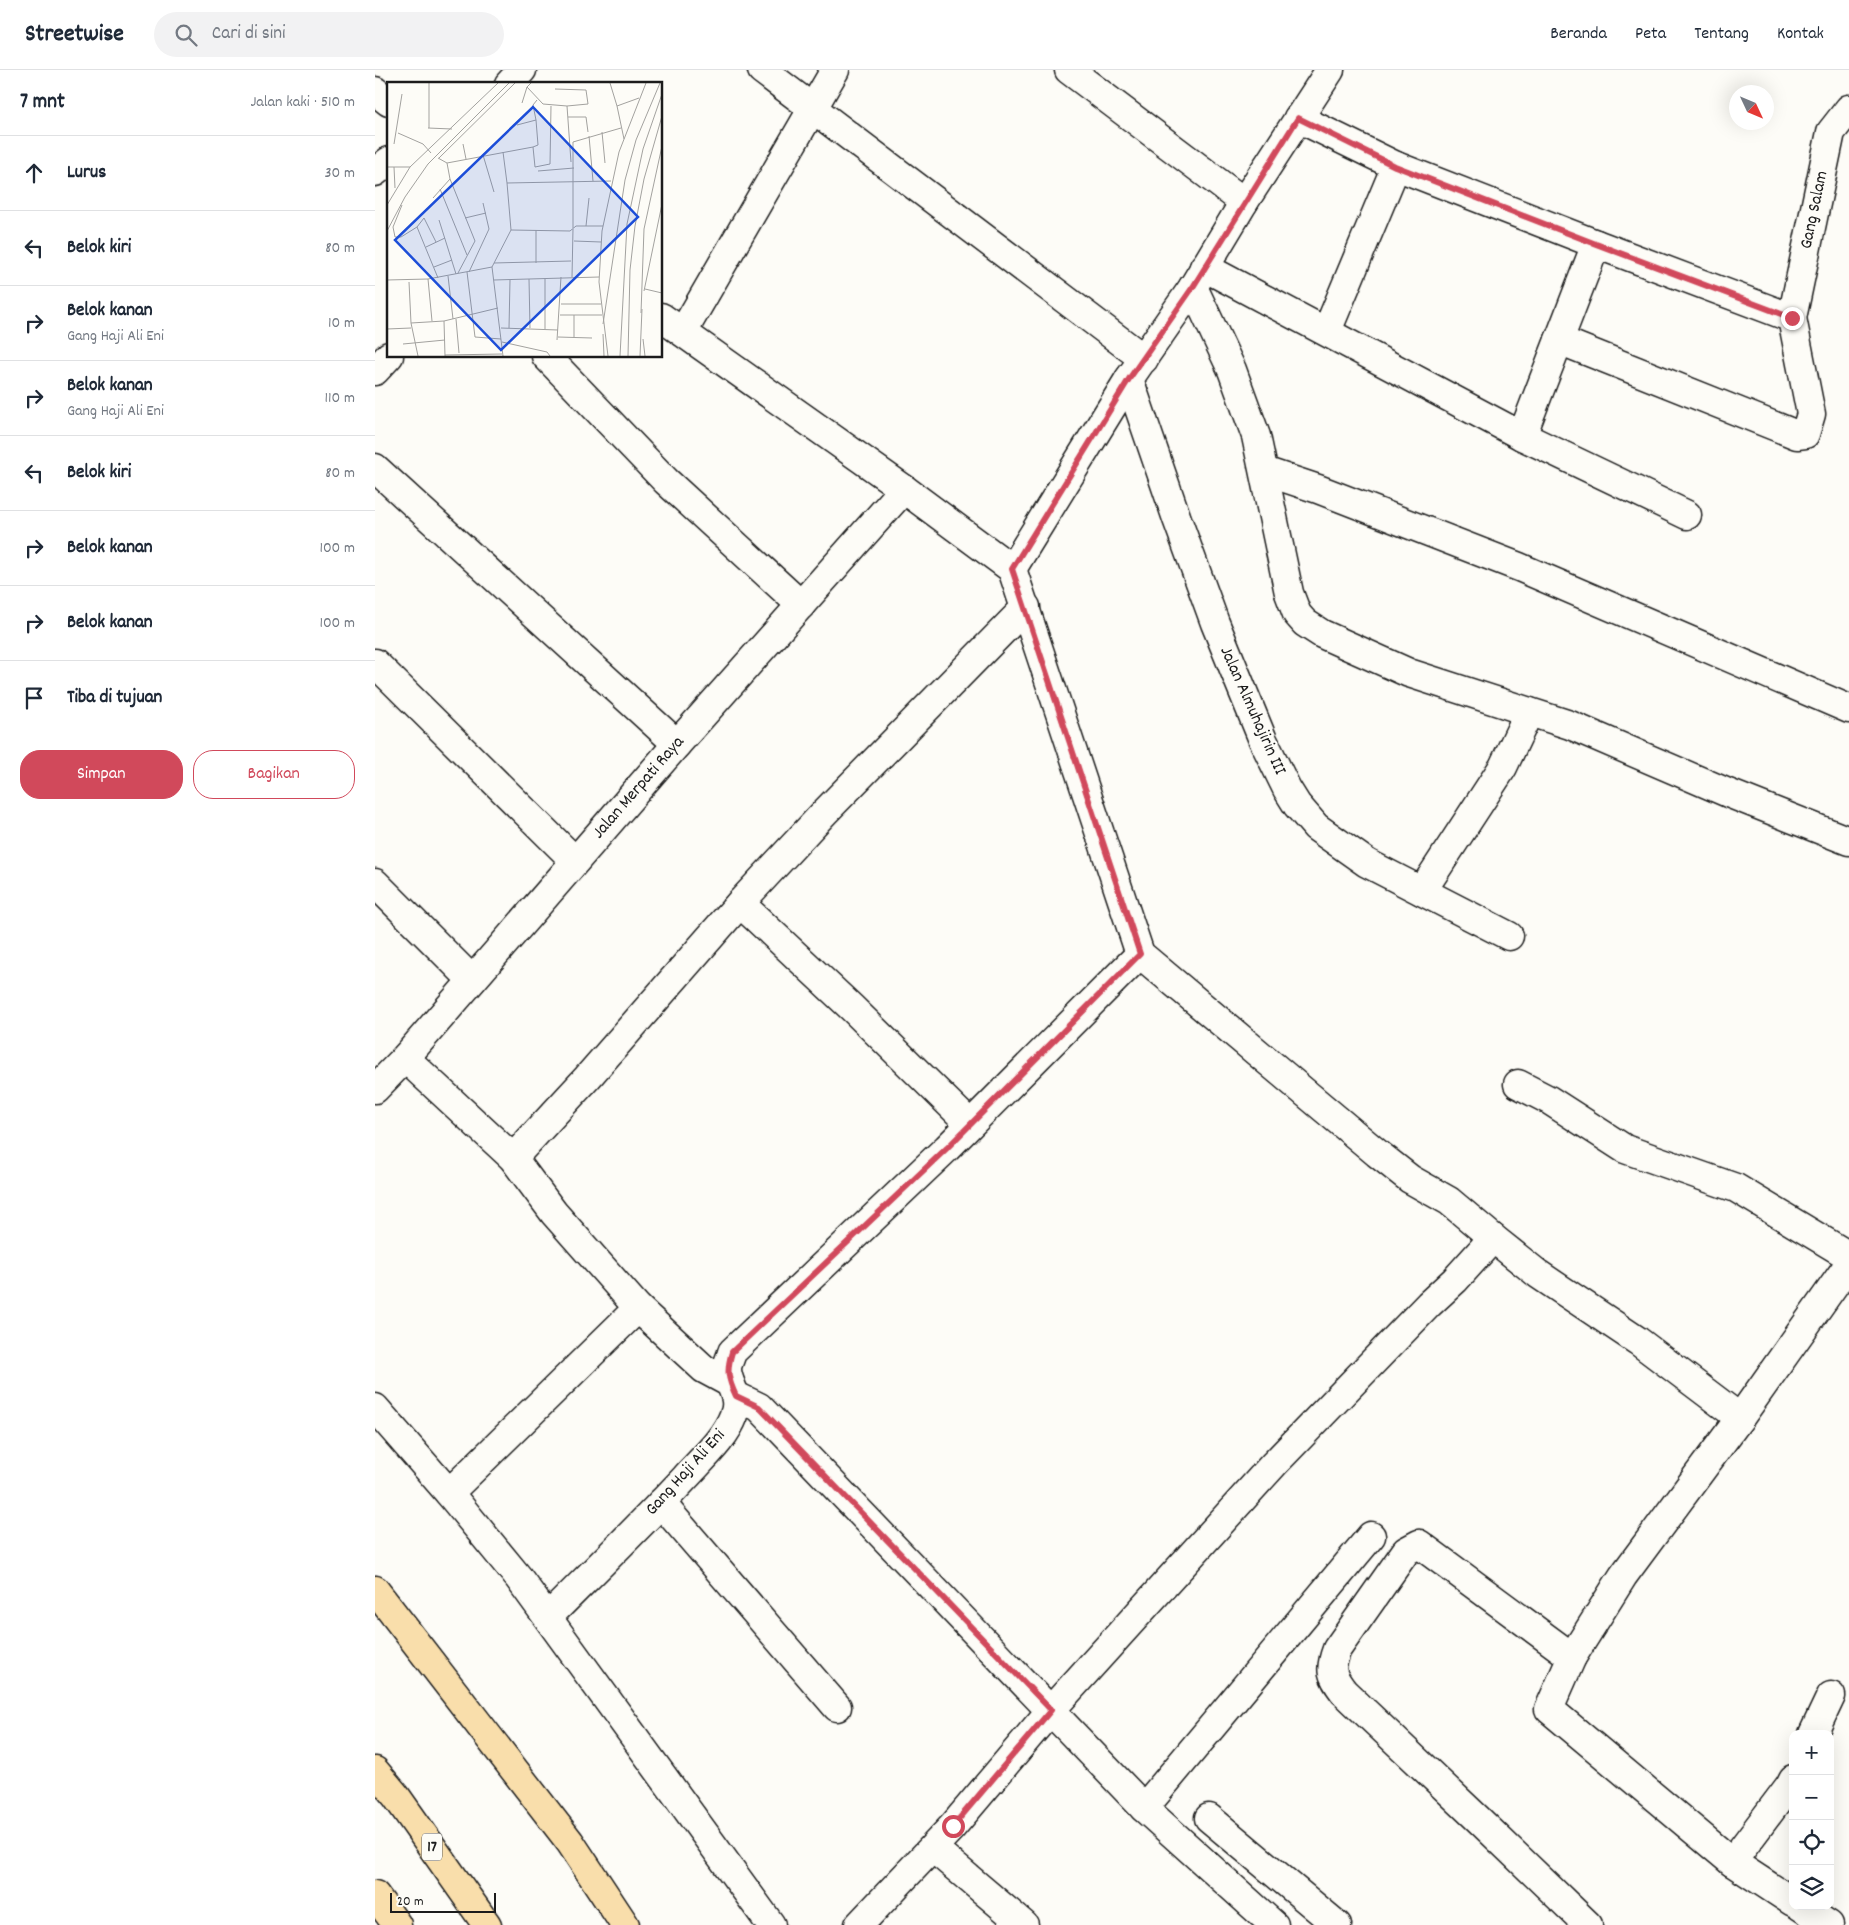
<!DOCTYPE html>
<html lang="id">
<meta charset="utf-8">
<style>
body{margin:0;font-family:Dekko,sans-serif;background:#f2f2f3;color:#1f2937}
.controls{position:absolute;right:15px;bottom:15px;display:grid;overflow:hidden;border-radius:10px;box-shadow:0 5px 20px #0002}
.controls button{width:45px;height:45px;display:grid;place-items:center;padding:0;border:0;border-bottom:1px solid #e0e1e3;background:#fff;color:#1f2937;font:25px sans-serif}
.compass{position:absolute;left:1354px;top:15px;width:45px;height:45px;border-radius:50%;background:#fff;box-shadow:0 5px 20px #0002;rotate:134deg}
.scale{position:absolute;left:15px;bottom:12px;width:106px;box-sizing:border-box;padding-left:5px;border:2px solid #1c1c1c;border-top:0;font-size:14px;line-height:18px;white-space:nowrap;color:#1c1c1c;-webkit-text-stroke:4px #fdfcf7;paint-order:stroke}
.stop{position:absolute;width:15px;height:15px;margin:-11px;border:4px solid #d1495b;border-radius:50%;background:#fff}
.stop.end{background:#d1495b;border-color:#fff;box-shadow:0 1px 5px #0008}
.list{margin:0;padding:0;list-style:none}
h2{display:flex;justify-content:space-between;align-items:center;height:65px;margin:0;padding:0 20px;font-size:21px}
h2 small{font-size:16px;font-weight:400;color:#747a83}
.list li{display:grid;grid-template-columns:32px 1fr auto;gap:15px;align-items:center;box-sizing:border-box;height:75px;padding:0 20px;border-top:1px solid #e0e1e3}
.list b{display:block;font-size:19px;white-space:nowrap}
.list p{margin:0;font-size:16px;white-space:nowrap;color:#747a83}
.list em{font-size:16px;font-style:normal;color:#747a83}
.actions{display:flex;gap:10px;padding:15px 20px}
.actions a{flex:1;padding:11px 0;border:1px solid #d1495b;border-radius:20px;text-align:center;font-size:18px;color:#d1495b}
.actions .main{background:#d1495b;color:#fff}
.icon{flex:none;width:28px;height:28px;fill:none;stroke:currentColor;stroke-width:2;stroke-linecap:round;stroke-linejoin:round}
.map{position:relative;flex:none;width:1474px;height:1855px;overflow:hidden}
header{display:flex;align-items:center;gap:30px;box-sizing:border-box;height:70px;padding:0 25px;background:#fff;border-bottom:1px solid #e0e1e3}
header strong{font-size:24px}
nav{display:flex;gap:28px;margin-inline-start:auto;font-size:18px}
.search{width:350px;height:45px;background:#f2f2f3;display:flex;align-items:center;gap:12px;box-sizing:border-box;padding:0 18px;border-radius:28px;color:#747a83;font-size:19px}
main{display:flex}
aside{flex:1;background:#fff}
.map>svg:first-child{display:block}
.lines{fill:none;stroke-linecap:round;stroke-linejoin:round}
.street-casing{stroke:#1c1c1c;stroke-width:31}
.secondary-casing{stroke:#1c1c1c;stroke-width:31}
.highway-casing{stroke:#1c1c1c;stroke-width:31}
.street{stroke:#fdfcf7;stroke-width:28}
.secondary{stroke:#fdfcf7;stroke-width:28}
.highway{stroke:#f9deab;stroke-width:28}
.route{stroke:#d1495b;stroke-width:6}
.labels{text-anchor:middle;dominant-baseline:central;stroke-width:4;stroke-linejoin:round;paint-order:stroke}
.shield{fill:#fdfcf7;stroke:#605f5e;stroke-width:1}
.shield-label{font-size:16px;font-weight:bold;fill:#1c1c1c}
.street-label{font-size:18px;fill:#1c1c1c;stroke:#fdfcf7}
.inset-road{fill:none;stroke:#a3a29f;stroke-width:1}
.view{fill:#1d4ed8;fill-opacity:0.15;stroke:#1d4ed8;stroke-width:2.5}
.inset-edge{fill:none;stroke:#1c1c1c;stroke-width:2.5}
</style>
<header>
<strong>Streetwise</strong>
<div class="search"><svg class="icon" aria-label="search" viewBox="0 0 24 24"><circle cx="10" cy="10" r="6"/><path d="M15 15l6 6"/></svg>Cari di sini</div>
<nav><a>Beranda</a><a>Peta</a><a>Tentang</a><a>Kontak</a></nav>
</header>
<main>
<aside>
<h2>7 mnt<small>Jalan kaki · 510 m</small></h2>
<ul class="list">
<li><svg class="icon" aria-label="ahead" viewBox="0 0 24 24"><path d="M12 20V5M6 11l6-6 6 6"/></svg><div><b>Lurus</b></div><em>30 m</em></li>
<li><svg class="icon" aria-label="left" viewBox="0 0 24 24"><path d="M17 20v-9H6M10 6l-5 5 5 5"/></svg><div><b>Belok kiri</b></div><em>80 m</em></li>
<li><svg class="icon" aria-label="right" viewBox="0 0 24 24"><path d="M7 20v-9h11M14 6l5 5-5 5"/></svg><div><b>Belok kanan</b><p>Gang Haji Ali Eni</p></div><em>10 m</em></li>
<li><svg class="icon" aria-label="right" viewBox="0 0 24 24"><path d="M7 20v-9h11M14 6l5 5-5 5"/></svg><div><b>Belok kanan</b><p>Gang Haji Ali Eni</p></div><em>110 m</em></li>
<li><svg class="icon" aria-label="left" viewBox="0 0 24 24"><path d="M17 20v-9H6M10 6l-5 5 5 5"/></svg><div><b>Belok kiri</b></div><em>80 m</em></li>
<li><svg class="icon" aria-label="right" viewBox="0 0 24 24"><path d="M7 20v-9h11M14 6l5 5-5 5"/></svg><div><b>Belok kanan</b></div><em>100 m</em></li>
<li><svg class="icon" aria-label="right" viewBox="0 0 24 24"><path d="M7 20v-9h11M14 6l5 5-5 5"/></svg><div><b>Belok kanan</b></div><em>100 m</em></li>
<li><svg class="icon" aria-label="arrive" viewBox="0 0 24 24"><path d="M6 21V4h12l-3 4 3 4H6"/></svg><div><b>Tiba di tujuan</b></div></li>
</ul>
<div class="actions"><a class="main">Simpan</a><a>Bagikan</a></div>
</aside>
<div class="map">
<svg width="1474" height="1855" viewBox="0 0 1474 1855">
<rect width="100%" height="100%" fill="#fdfcf7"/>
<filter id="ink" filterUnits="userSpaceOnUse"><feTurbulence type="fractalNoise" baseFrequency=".02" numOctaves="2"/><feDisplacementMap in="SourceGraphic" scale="10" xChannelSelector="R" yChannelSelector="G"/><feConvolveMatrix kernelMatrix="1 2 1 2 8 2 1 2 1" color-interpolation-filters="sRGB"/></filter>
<g filter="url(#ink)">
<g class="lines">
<g class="street-casing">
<g id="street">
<polyline points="387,0 769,289"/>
<polyline points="694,0 869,132"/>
<polyline points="134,14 147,0"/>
<polyline points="0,21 14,32"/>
<polyline points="923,48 1021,96 1221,174 1417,248 1436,344 1430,364 1422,365 1184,270"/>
<polyline points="0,102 14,91"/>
<polyline points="829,197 1147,366 1312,445"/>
<polyline points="818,217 857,300 881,366 914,523 922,544 930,553 947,564 1034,603 1195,655 1353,723 1474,771"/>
<polyline points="286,247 529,419 637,499 765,884 1002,1083 1035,1109 1074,1131 1118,1168 1080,1210 1054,1234 899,1394 676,1640 578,1756 484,1855"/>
<polyline points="1417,248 1456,62 1474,39"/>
<polyline points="952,261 1021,96"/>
<polyline points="308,262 460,0"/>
<polyline points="171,286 291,411 426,535"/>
<polyline points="0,301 14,286"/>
<polyline points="754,309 802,449 840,553 888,670 912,719 922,735 941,757 992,793 1134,866"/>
<polyline points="1147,366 1221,174"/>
<polyline points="0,398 302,674"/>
<polyline points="889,401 943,419 1144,497 1474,639"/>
<polyline points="637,499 754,309 818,217 869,132 955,0"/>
<polyline points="0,593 200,791"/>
<polyline points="0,813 97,910"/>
<polyline points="1047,821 1128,697 1154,642"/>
<polyline points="365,833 477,938 595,1054"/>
<polyline points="30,988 138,1088 179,1143 263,1238 329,1299 355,1313"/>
<polyline points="1143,1014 1174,1030 1250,1079 1361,1118 1474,1186"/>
<polyline points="0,1019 30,988 302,674 529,419"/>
<polyline points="138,1088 212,1008 365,833 449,743 651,537"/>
<polyline points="1118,1168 1163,1204 1263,1271 1365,1348"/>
<polyline points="361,1326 384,1337 769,1738 899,1855"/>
<polyline points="74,1423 263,1238"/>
<polyline points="286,1433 462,1637"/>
<path d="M173,1547C219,1501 266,1455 310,1408C327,1389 350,1369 359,1345C367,1326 351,1314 352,1297C353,1292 356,1287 357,1282L572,1078L765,884"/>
<polyline points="1197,1587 1248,1506 1365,1348 1474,1194"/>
<polyline points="1438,1664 1456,1626"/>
<polyline points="769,1738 996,1466"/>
<polyline points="834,1748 962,1855"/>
<polyline points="558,1778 649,1855"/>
<polyline points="1357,1792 1418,1832"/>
<polyline points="1425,1836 1454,1855"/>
<path d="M1213,1855L1102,1748L969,1622C956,1605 954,1600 962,1579L1031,1481L1044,1474L1197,1587L1174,1639L1357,1792L1415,1715L1418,1709"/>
</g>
</g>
<g class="secondary-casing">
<polyline id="secondary" points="0,1338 74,1423 143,1507 396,1855"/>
</g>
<g class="highway-casing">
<g id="highway">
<polyline points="0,1520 195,1772 250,1855"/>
<polyline points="0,1701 21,1726 112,1855"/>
<polyline points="0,1825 22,1855"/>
</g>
</g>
<use href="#street" class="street"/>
<use href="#secondary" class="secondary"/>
<use href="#highway" class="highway"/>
</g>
</g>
<g class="lines" filter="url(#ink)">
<path class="route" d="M578,1756L676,1640L384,1337L361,1326C353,1309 351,1301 357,1282L572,1078L765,884L637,499L754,309L818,217L923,48L1020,96L1221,174L1417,248"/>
</g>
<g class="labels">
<rect class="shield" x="47" y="1763.5" width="20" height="27" rx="4"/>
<g class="shield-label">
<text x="57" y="1777">17</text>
</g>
<g class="street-label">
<text transform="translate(1440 140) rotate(-78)">Gang Salam</text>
<text transform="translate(877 641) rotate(66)">Jalan Almuhajirin III</text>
<text transform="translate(264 718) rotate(-49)">Jalan Merpati Raya</text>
<text transform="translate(311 1403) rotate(-48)">Gang Haji Ali Eni</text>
</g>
</g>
<g transform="translate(12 12)">
<rect width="275" height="275" fill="#fdfcf7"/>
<path class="inset-road" d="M42,1V46M144,1L140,5L156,22L180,24L184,80M223,1L230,24L252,16M168,7L199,8L201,22L180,24M135,21L140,5M230,24L237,57M181,35H199L201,50M149,38L146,23L150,18M130,43L149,38L151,63L146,65L148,85L163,82L164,24M41,46L65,47M215,50L218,81M11,51L36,62L44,71M202,54L206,99M7,62L15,12M76,62L79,77M116,70L120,101M96,73L107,110M51,76L60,81L146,65M52,76L128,1M0,85H23M7,85L8,106M151,89L187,86M63,97L88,159L71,191M53,107L80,173M46,116L63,97L60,81M0,123L23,85L111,1M15,123L6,145L8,155H14L30,145M78,136L99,131M52,138L69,192M199,144L202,116M186,146V60L234,46M124,148L183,149L189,144H216M149,148V181M0,149L18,115L41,82L122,1M187,159L214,160M49,160L37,136L30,145L51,196M39,165L58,156M107,181L184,179M47,185L65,178M80,190L88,255L114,257M82,190L102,147L96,121M61,194L66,237M185,195L186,147M41,197L45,239M142,197L143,246M0,198L41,197L105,185M107,198L212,195M22,200L24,241L31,274M258,207L275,211M257,209L275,122M174,222H214M254,231L257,147L275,64M173,233H215M69,237L72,271M57,239L58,274M275,240V258M24,241L57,239L111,226M216,242L238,98L249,58L273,1M114,246L171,248M122,246L123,198M0,247L24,246M158,247V196M216,252L217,274M171,255L205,256M187,256V233M256,257L258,274M170,258L174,195M115,260L160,270L163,274M16,262L58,258M58,273L115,272M116,274L105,185L124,148L120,101L224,99M221,274L212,200L215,149L232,70L259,1M233,274L240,142L256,67L275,12M241,274L243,188L248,144L257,97L275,34M253,274L255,227"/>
<path class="view" d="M146,25L251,135L114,268L8,158Z"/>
<rect width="275" height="275" class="inset-edge"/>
</g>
</svg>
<div class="controls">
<button>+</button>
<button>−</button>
<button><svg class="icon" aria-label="locate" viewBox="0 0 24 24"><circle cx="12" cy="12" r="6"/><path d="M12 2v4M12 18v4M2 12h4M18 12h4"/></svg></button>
<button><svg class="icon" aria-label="layers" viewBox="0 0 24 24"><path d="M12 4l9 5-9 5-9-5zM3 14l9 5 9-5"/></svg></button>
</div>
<svg class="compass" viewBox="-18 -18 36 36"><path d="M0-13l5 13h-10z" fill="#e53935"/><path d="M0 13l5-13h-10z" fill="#747a83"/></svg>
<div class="scale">20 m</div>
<div class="stop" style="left:578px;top:1756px"></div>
<div class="stop end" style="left:1417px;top:248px"></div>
</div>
</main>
